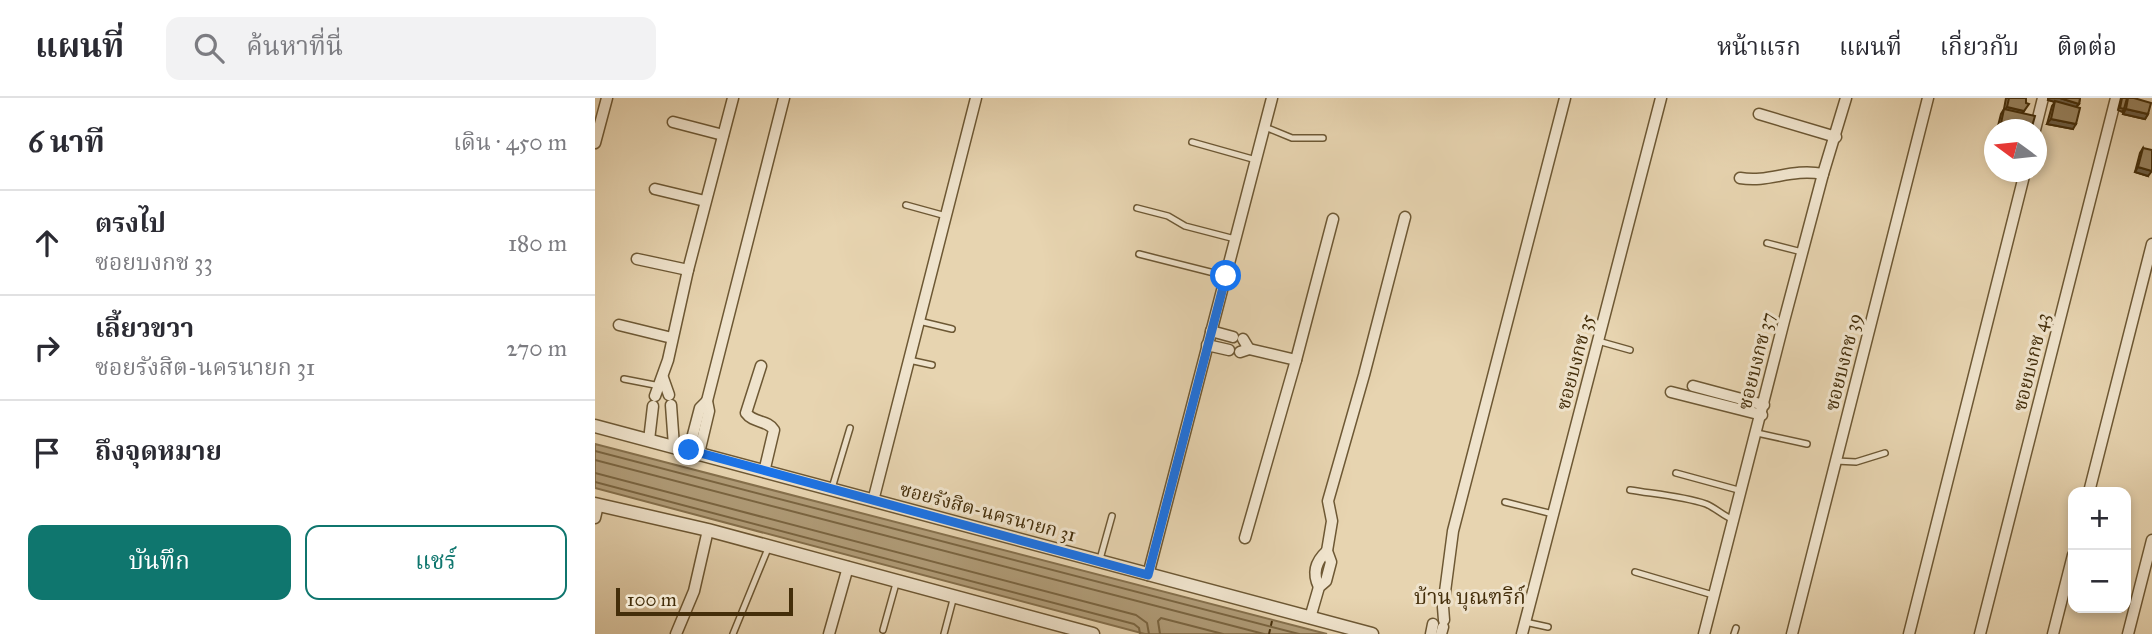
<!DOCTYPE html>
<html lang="th">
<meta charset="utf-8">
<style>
body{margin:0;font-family:"IM FELL Great Primer","Noto Serif Thai",serif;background:#f2f2f3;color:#2b2b33}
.controls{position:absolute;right:21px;bottom:21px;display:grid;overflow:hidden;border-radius:14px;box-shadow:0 4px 10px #0003}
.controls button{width:63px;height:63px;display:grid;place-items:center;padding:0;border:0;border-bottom:2px solid #e1e1e2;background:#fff;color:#2b2b33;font:35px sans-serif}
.compass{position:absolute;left:1389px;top:21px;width:63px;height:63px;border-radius:50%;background:#fff;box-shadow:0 4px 10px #0003;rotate:285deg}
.scale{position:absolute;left:21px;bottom:18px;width:177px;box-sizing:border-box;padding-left:7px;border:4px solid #442e0a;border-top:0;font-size:19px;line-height:24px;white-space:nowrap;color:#442e0a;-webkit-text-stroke:5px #efe3cc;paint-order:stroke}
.stop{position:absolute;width:21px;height:21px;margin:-16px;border:5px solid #1a73e8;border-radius:50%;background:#fff}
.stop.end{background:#1a73e8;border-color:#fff;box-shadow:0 2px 7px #0008}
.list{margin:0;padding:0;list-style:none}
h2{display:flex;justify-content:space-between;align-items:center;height:91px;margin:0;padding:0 28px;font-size:30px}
h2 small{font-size:23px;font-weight:400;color:#7c7c81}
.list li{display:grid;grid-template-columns:46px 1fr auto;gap:21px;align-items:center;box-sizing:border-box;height:105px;padding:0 28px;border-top:2px solid #e1e1e2}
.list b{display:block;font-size:26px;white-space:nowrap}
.list p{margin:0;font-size:23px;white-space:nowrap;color:#7c7c81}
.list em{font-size:23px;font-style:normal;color:#7c7c81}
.actions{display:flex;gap:14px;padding:21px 28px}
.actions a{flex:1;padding:16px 0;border:2px solid #0f766e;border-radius:14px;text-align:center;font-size:24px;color:#0f766e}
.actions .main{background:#0f766e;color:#fff}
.icon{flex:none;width:38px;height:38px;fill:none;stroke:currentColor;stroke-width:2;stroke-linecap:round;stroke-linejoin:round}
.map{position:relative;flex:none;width:1557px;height:536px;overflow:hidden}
header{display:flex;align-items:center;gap:42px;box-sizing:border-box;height:98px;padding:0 35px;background:#fff;border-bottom:2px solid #e1e1e2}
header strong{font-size:33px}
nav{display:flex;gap:38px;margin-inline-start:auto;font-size:24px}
.search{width:490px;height:63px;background:#f2f2f3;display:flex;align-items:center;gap:18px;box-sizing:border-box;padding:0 24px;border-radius:14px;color:#7c7c81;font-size:26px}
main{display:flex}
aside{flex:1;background:#fff}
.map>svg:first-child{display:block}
.water{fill:#b09c78;stroke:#85704c;stroke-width:2}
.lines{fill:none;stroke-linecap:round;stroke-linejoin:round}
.shore{stroke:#7a6541;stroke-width:2}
.service-casing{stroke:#6d5834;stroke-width:8}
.minor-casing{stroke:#6d5834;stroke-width:13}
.tertiary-casing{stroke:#6d5834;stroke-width:15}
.path{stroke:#442e0a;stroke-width:2;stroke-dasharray:5 3.5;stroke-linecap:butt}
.service{stroke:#efe3cc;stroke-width:5}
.minor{stroke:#efe3cc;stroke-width:10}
.tertiary{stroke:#efe3cc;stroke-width:12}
.wall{fill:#847253;stroke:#442e0a;stroke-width:2}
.shaded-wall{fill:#6b5c43;stroke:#442e0a;stroke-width:2}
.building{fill:#998460;stroke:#442e0a;stroke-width:2}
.route{stroke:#1a73e8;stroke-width:9}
.labels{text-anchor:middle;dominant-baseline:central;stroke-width:6;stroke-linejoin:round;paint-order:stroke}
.street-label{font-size:19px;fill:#442e0a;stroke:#efe3cc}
.neighbourhood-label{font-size:21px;fill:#442e0a;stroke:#efe3cc}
</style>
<header>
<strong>แผนที่</strong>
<div class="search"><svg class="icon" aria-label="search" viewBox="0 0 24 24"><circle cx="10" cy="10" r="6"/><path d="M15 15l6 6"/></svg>ค้นหาที่นี่</div>
<nav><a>หน้าแรก</a><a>แผนที่</a><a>เกี่ยวกับ</a><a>ติดต่อ</a></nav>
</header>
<main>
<aside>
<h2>6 นาที<small>เดิน · 450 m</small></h2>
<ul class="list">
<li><svg class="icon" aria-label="ahead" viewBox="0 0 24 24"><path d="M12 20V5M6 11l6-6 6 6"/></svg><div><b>ตรงไป</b><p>ซอยบงกช 33</p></div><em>180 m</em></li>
<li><svg class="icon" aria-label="right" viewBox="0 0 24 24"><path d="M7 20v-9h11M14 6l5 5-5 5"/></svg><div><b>เลี้ยวขวา</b><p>ซอยรังสิต-นครนายก 31</p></div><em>270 m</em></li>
<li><svg class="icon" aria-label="arrive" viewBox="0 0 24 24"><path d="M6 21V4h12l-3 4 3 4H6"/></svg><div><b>ถึงจุดหมาย</b></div></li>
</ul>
<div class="actions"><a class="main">บันทึก</a><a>แชร์</a></div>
</aside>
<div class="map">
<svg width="1557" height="536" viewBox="0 0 1557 536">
<rect width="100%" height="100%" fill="#e7d4b0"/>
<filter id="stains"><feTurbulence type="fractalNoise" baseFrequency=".00286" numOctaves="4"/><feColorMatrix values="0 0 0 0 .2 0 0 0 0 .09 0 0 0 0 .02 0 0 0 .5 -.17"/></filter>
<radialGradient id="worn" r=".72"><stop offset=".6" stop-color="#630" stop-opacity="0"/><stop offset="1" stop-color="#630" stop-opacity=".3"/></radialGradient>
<polygon class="water" points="0,346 732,536 550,536 0,390"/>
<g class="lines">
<g class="shore">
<polyline points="0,353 704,536"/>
<polyline points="0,362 669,536"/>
<polyline points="0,375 541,517 552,525 554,536"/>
<polyline points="0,384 539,526 544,530 545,536"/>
<polyline points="565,536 563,523 566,520 628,536"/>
</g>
<g class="service-casing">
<g id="service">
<polyline points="670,29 697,40 728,40"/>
<polyline points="597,44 661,62"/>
<polyline points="311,107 351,118"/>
<polyline points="542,110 573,118 590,128 640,141"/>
<polyline points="1172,145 1207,154"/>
<polyline points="544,156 631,178"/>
<polyline points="324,223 357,231"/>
<polyline points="1003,243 1035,252"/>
<polyline points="314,262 337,267"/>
<polyline points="29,281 65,288"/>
<polyline points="1162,335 1212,346"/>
<polyline points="1241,363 1261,364 1290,355"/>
<polyline points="1081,375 1147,393"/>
<polyline points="237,390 255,330"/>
<path d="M1035,392C1059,396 1087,398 1111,406C1121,410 1128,418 1139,422"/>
<polyline points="910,404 958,416"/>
<polyline points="505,461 517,418"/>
<polyline points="1040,474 1118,497"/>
<polyline points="930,524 953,529"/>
<polyline points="288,532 302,482"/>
<polyline points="138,536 174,448"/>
<polyline points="349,536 359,498"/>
<polyline points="1139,536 1141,530"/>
</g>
</g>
<g class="minor-casing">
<g id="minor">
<polyline points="1164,16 1241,39"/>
<polyline points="78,24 128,37"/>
<polyline points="1440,32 1448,0"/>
<polyline points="0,45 12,0"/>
<path d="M1145,80C1175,85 1195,70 1228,76"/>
<polyline points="60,91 110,103"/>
<polyline points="42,161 93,172"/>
<polyline points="24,227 77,240"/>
<polyline points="616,233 638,239"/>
<polyline points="612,247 634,252"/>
<polyline points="645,254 654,251 648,241"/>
<polyline points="701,262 738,121"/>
<path d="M166,268L151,315C158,325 173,322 179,332L169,374"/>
<polyline points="68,280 74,297"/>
<polyline points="1098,288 1169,307"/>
<polyline points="1076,294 1167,317"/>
<polyline points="60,298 73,262 93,172 138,0"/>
<polyline points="76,307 79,348"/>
<polyline points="54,342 58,308"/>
<polyline points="94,352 105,310 112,303"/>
<polyline points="104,355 114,313 112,303 189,0"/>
<polyline points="1494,394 1557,146"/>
<polyline points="278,403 381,0"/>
<polyline points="0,420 3,407"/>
<polyline points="650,440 701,262 654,251"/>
<polyline points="553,477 677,0"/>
<path d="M724,489C717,475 721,463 732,453"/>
<polyline points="715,520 724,489 731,483 736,464 732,453 737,423 733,403 769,277 810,119"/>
<polyline points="849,522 848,509 858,433 970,0"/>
<polyline points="81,536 99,493 113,432"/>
<polyline points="234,536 253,469"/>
<polyline points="836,536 838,526"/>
<polyline points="846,536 848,529"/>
<polyline points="927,536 1066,0"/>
<polyline points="1109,536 1189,223 1228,76 1251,0"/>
<polyline points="1197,536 1333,0"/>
<polyline points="1314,536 1430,74"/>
<polyline points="1385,536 1521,0"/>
<polyline points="1458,536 1478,457"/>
<polyline points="1533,536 1557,442"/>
</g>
</g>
<g class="tertiary-casing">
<g id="tertiary">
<polyline points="0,328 777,536"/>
<polyline points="0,406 113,432 498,536"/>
</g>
</g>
<polyline class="path" points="674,536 677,523"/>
<use href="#service" class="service"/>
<use href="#minor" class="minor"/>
<use href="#tertiary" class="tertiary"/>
</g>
<g class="wall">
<polygon points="1411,0 1431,0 1428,15 1436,32 1402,32 1406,16 1409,11"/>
<polygon points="1453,0 1485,0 1484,6 1481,9 1478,31 1452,26 1457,8 1460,4 1453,2"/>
<polygon points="1526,0 1540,0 1553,16 1550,21 1528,16 1528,12 1527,14 1523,12"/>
<polygon points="1548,50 1553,78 1540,74 1545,55"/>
</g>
<g class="shaded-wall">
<polygon points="1454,0 1465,0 1484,6 1480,10 1453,2"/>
<polygon points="1412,9 1429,13 1426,18 1408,14"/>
<polygon points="1531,11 1553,16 1550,21 1528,16"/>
<polygon points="1456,21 1481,26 1478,31 1452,26"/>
<polygon points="1543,69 1557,73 1553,78 1540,74"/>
</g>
<g class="building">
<polygon points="1414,0 1431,0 1431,5 1434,6 1429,13 1412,9"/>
<polygon points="1465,0 1485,0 1484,6"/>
<polygon points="1527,0 1532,0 1529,11 1525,10"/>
<polygon points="1533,0 1539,0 1556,5 1553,16 1531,11"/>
<polygon points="1460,3 1485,10 1481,26 1456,21"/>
<polygon points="1409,11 1440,18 1436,32 1412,32 1405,30"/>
<polygon points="1548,50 1557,52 1557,73 1543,69"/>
</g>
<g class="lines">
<polyline class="route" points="94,352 553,477 631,178"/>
</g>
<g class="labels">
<g class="street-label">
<text transform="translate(1161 263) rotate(-76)">ซอยบงกช 37</text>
<text transform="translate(980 264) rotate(-75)">ซอยบงกช 35</text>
<text transform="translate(1248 264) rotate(-76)">ซอยบงกช 39</text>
<text transform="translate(1436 264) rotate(-76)">ซอยบงกช 43</text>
<text transform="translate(393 414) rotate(15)">ซอยรังสิต-นครนายก 31</text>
</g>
<g class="neighbourhood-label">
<text x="875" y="499">บ้าน บุณฑริก์</text>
</g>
</g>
<rect width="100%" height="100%" filter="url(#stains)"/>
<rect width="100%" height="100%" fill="url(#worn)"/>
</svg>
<div class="controls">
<button>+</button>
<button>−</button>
</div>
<svg class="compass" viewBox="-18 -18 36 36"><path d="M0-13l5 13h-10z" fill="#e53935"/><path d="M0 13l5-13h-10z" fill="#7c7c81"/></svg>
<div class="scale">100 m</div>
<div class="stop" style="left:631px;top:178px"></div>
<div class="stop end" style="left:94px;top:352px"></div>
</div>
</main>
